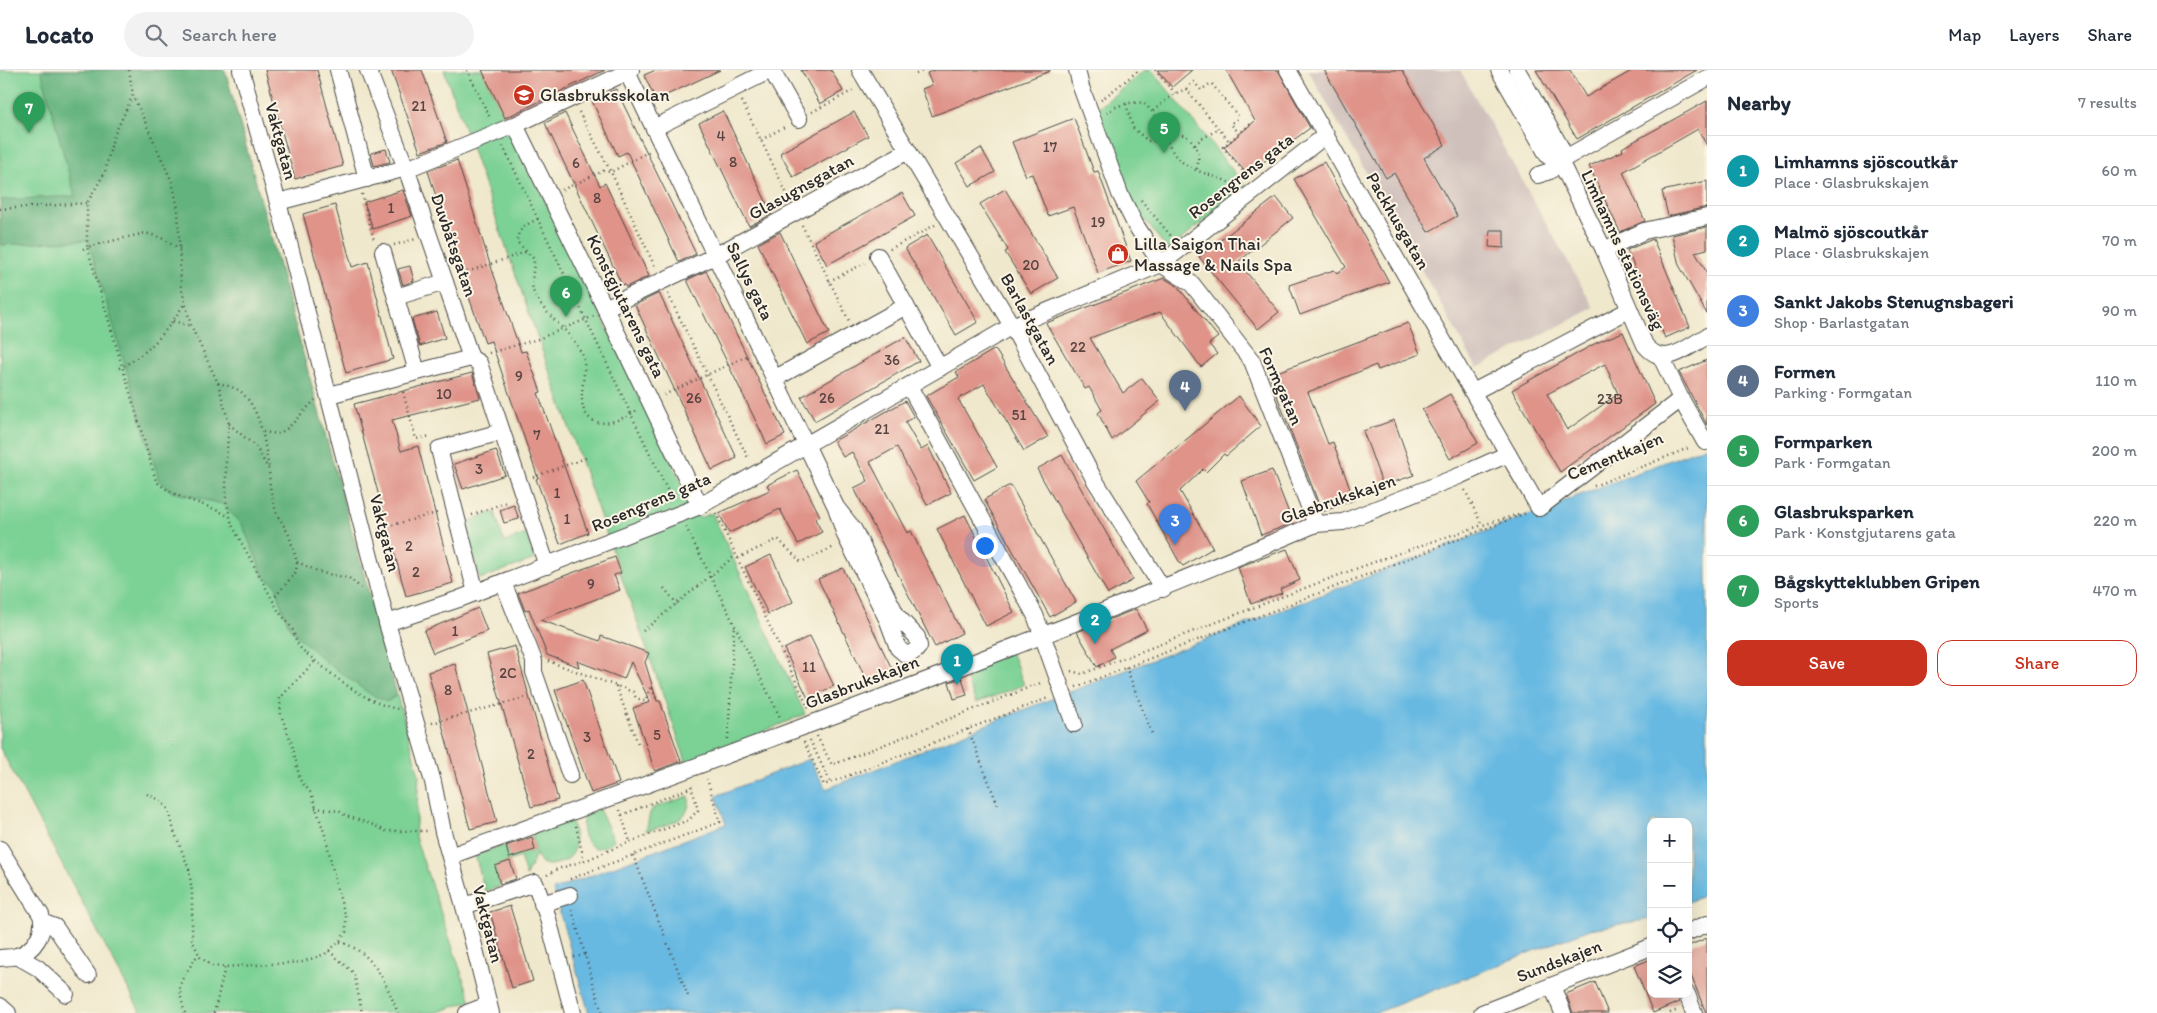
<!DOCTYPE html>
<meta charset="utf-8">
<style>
body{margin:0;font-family:Itim,sans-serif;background:#f2f2f3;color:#1f2937}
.controls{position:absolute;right:15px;bottom:15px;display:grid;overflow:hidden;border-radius:10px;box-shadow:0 5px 20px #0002}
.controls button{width:45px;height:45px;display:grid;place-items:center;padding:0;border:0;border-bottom:1px solid #e0e1e3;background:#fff;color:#1f2937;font:25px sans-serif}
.you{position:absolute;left:984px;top:475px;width:18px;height:18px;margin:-12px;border:4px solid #fff;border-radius:50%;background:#1a73e8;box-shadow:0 0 0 8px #1a73e833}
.badge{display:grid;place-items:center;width:32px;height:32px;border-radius:50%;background:#c8321e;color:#fff;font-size:16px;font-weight:700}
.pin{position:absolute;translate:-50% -41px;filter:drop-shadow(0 1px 2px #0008)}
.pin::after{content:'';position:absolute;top:26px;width:18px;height:15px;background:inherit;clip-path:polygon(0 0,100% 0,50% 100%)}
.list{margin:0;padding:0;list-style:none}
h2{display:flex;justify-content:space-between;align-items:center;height:65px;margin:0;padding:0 20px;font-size:21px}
h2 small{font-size:16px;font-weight:400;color:#747a83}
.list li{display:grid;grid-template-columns:32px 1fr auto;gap:15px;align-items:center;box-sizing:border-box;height:70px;padding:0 20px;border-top:1px solid #e0e1e3}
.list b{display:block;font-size:19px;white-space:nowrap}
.list p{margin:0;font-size:16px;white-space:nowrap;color:#747a83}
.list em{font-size:16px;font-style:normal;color:#747a83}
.actions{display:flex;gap:10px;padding:15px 20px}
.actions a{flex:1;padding:11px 0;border:1px solid #c8321e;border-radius:15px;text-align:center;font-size:18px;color:#c8321e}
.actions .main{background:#c8321e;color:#fff}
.icon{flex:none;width:28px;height:28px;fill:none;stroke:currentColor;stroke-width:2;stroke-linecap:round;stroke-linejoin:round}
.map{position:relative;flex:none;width:1707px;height:943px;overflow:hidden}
header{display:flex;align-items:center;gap:30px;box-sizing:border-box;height:70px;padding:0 25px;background:#fff;border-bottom:1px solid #e0e1e3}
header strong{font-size:24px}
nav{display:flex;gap:28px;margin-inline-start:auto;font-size:18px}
.search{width:350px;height:45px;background:#f2f2f3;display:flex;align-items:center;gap:12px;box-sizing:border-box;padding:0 18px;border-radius:28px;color:#747a83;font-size:19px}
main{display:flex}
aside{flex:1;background:#fff}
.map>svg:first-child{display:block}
.industrial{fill:#cfc0bb}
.green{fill:#7bd195;stroke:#537e60}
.forest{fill:#64b37e;stroke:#486f54}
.water{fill:#67b9e2;stroke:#497286}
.building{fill:#df9389;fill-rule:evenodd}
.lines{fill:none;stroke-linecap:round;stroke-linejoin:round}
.minor-casing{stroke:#484743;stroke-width:18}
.path{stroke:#484743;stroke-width:2.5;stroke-dasharray:1 4;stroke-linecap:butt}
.minor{stroke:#fff;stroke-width:16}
.labels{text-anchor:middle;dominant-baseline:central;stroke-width:4;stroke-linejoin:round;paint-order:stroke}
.number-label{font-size:15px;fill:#584542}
.poi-label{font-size:18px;fill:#2b2b2b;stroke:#fcf5e5;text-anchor:start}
.street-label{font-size:18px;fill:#2b2b2b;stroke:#fcf5e5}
</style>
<header>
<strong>Locato</strong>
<div class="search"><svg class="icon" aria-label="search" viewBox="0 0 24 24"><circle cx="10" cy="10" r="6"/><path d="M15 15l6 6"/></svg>Search here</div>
<nav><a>Map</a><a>Layers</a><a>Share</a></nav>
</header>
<main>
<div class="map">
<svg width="1707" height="943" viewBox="0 0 1707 943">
<rect width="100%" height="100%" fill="#fcf5e5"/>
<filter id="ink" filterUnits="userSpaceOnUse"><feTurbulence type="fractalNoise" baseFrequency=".02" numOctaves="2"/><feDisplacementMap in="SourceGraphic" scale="10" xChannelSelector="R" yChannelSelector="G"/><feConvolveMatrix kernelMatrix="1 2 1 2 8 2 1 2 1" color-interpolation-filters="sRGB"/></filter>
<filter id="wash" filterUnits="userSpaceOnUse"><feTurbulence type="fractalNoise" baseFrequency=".0096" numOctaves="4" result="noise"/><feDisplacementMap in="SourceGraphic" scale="20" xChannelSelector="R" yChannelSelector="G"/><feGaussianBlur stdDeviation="1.12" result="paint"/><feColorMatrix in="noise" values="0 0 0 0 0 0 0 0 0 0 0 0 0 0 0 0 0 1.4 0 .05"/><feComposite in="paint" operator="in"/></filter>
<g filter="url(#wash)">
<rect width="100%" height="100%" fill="#efe8cc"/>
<polygon class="industrial" points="1308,0 1460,0 1594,238 1477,298"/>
<g class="green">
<polygon points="0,0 225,0 419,705 415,767 471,931 435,943 141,943 0,678"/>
<polygon points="444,0 482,0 699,448 712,443 805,644 687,694"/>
<polygon points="1145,0 1152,0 1246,117 1168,180 1126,126 1093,42"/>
<polygon points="495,442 504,472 526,464 535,489 480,509 465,452"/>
<polygon points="1011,581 1024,615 976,633 963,600"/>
<path d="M689,726C692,753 666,754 646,761L650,743L653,738Z"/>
<path d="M599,739L614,770C608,777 602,778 594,778C582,771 580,756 585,744Z"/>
<path d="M571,748C576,769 581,788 556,794C550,795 547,796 541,793L536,784L526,806L520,787L495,796L500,815L499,817L485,821L475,785L505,775L508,783L518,779L515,772L525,769L529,782L535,780L532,764Z"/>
</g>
<polygon class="forest" points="41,0 225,0 397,625 387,632 370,624 326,592 291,560 283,541 276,515 264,507 242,454 222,434 172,422 159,410 88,170 0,175 0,130 75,126"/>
<polygon class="water" points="1707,376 1707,824 1688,832 1688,752 1651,752 1651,849 1590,859 1376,943 589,943 553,820 726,754 716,726 809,689 826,719 1023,640"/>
<g id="blocks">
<g class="building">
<polygon points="265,0 317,0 343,96 295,109"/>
<polygon points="391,0 422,0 447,72 420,82"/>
<polygon points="482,0 605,0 505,48"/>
<polygon points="656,0 720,0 656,30 644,5"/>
<polygon points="801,0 831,0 843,21 820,34"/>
<polygon points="935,0 1050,0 1050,1 932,46 922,19 932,15 927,3"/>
<polygon points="1157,0 1192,0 1172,17"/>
<polygon points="1226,0 1278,0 1310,58 1247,104 1224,77 1255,51"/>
<polygon points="1324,0 1402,0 1445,75 1424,88 1457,146 1428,162 1394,103 1386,108"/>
<polygon points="1536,0 1570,0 1586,27 1633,0 1697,0 1577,69"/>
<polygon points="616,19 696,184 679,192 627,82 618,86 592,31"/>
<polygon points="1707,31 1707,76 1698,59 1623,102 1645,151 1620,162 1589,96 1623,81 1622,78"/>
<polygon points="723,41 772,144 749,156 699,53"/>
<polygon points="854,42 868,66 793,107 780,83"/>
<polygon points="565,43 600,116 605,113 649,206 626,217 624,214 622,215 545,53"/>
<polygon points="1074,48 1094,102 1098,101 1131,191 1098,203 1073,137 1048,146 1032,104 1026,106 1012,72"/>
<polygon points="981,78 995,102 970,116 956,93"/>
<polygon points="386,79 390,92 374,96 371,83"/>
<polygon points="457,90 489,191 521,282 526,281 541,322 538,323 588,463 560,474 536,409 538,408 491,271 485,273 462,207 428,101"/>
<polygon points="1324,92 1389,212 1300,245 1289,215 1334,200 1337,203 1346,197 1294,109"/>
<polygon points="1707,111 1707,137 1668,146 1662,121"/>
<polygon points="1005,119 1058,208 1031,224 1005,182 1008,180 980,134"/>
<polygon points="403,120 412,146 373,159 364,132"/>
<polygon points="902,123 915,146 827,195 814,171"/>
<polygon points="1276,127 1293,148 1238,192 1279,242 1258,259 1199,187"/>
<polygon points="335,135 352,197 368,192 393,289 346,303 303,144"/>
<polygon points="1707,157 1707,179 1695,182 1707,203 1707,244 1679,195 1672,165"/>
<polygon points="1490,160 1504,160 1504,178 1489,177"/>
<polygon points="780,162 829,263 807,274 758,174"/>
<polygon points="927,165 978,252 956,265 905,178"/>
<polygon points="1653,169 1690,257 1665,268 1627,180"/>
<polygon points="410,196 414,211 403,215 398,199"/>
<polygon points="706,201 785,365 767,374 687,210"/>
<polygon points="1164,208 1177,216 1218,267 1209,274 1217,284 1201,297 1160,242 1090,268 1123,323 1142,308 1160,331 1112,370 1098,343 1102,340 1089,317 1085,319 1046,253"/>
<polygon points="659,223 737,388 712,400 635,235"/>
<polygon points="437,242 445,268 420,276 412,249"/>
<polygon points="1408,253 1420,284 1378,300 1376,295 1308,322 1328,374 1333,372 1354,430 1322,442 1269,305"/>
<path d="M1623,262L1655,334L1560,402L1512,320L1596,273ZM1605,294L1618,324L1567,360L1547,324Z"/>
<polygon points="905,267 919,291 815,351 801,327"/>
<polygon points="995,279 1048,367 1024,381 984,314 958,329 997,397 974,410 926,326 959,307 956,302"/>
<polygon points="1707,290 1707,355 1679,302"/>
<polygon points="472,303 480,328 392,350 401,381 418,376 453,513 406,526 354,334"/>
<polygon points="1450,324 1478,373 1450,389 1422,340"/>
<polygon points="1239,326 1261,356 1226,386 1224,384 1206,402 1203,399 1180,421 1213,478 1183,496 1180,493 1147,434 1149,432 1136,411"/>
<polygon points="905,331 914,347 905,352 921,380 928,376 951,423 927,435 897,377 870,392 907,463 911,461 962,563 935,577 854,418 868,411 852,382 843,387 834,371"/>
<polygon points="1394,350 1414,405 1383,416 1363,361"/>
<polygon points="496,380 505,405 463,419 454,394"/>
<polygon points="1062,385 1133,510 1108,524 1037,399"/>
<polygon points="797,400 820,446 815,449 822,462 798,474 780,439 729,463 719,443 770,420 767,415"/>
<polygon points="1272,400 1293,453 1261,465 1242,411"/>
<polygon points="1008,416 1011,416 1076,532 1050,547 985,431 985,429"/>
<polygon points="514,435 519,449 504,453 500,440"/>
<polygon points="965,445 1014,542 986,556 937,459"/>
<polygon points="1287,479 1300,510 1280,519 1282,523 1251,534 1238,497"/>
<polygon points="771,485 793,532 768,544 745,497"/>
<polygon points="615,487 621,503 614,505 620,520 540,550 600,571 601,566 649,583 645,592 657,631 660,631 681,691 655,701 633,638 650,632 631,592 624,609 577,591 579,597 547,585 529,539 525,541 518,523"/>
<polygon points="843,498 893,601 868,613 818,509"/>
<polygon points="478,538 487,561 433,583 424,561"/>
<polygon points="1136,539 1147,560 1110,579 1114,587 1097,597 1077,562"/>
<polygon points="810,566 834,616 808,628 784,579"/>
<polygon points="515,576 558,730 531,737 487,584"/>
<polygon points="455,594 497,752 470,759 428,602"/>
<polygon points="962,608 967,625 954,629 949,612"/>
<polygon points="583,610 619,713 591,723 555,620"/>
<polygon points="532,767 535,780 509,788 506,776"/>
<polygon points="510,791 516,809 500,814 495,796"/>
<polygon points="510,836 533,911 512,918 490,842"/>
<polygon points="1707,868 1707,943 1706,943 1688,898 1688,876"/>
<polygon points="1651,889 1651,924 1677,924 1679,932 1653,943 1634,896"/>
<polygon points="1595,912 1608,943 1573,943 1566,924"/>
</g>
</g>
</g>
<g filter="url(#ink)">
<use href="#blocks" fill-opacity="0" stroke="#484743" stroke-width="1"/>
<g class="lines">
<g class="minor-casing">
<g id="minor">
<polyline points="241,0 288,169 387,553 433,712 443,762 464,836 491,943"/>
<polyline points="338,0 367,109"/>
<polyline points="368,0 406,98 471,288 479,293 547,496"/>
<polyline points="860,0 1012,256 1094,409 1163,519"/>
<polyline points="1077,0 1081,17 1120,124 1135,154 1161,194 1192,214 1252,291 1316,454"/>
<polyline points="1288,0 1539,438 1681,329 1705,372 1707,371"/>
<polyline points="1499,0 1548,86 1560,91"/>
<path d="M1517,0L1561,78L1560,91L1604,180L1645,275C1664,299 1686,278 1707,266"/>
<polyline points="772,1 799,49"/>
<polyline points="627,2 836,437 845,465 888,551 898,578 905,584 910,584 916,580 919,576 917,567 897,546 854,460 836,437"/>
<polyline points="515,55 605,238 700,436"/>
<polyline points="654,58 771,0"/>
<polyline points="1538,105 1550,101 1560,91 1707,8"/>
<polyline points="278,132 414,96 515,55 631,0"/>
<polyline points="1604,180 1644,161 1707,147"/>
<polyline points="383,182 417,302"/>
<polyline points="878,186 906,236"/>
<polyline points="396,227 445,212"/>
<polyline points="605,238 715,186 908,81"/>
<polyline points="1661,287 1681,329"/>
<polyline points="774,309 906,236 940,298"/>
<polyline points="909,316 1035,545 1074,654"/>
<polyline points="1473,322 1629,240"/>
<polyline points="329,325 471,288"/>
<polyline points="503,512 534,591 534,602 570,705"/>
<polyline points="476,523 439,379 501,362"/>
<polyline points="387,553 459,529 700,436 1012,256 1161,194 1326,65"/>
<path d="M0,779L41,845C46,862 34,881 17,886C12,888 5,887 0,888"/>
<path d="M450,786C740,681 1032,575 1316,454L1343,452L1459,406L1508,384"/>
<polyline points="542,834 570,825"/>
<polyline points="464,836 535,813 547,845 573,943"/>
<polyline points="44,853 55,857 88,905"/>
<polyline points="1688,862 1707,854"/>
<polyline points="17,886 38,898 66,924"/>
<polyline points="1552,916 1563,943"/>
<polyline points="1687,924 1694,943"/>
<polyline points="0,936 8,943"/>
<polyline points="467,943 488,935"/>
<polyline points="1482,943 1651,877"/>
</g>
</g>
<g class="path">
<path d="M129,0L133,25L172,112L178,138L181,216L191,256L218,313L229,354L226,392V430L232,455L279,542L292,558L297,573L302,580C330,602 361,632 398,639"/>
<polyline points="467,0 490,48"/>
<polyline points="1155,0 1175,23"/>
<polyline points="916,4 925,0"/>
<polyline points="1186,19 1229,71"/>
<polyline points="1101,30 1139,0"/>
<polyline points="742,31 790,130"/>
<path d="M1126,34L1133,58L1148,71C1158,71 1167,65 1176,64C1196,64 1202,87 1196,101"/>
<polyline points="1153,41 1174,24 1186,19 1194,12 1201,20 1211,13 1239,47 1231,54 1239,63"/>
<polyline points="579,42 611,102 656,199"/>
<polyline points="812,42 854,20"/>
<path d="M1107,43C1115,35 1132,31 1143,33C1162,47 1162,69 1176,86C1192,105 1216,103 1235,116"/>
<polyline points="761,70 786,56"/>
<polyline points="1195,75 1201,69 1219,59"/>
<polyline points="503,76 673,432"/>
<polyline points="1249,108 1223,77 1253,52"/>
<polyline points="562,120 603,101 611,102 650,81"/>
<polyline points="362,124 374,170"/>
<polyline points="1141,130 1171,166"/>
<polyline points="0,139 87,133"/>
<path d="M538,149C527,154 517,159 517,172L534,189C534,201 530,212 534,223C544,247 573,260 583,287C589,306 571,339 594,351C606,357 627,347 637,340"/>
<polyline points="802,155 849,251"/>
<polyline points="394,175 416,169"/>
<polyline points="83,179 87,177 87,133 105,102 113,68 133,25"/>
<path d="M180,179L160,167L145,163L87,177L156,411C178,432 205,431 229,447"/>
<polyline points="890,179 935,155"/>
<polyline points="458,205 526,182"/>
<polyline points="829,211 865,193"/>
<polyline points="668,224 749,390"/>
<polyline points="173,251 191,256"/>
<polyline points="489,283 538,269 594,246"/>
<path d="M119,298C151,283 166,261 185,233"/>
<path d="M218,313C225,315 234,317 240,321C262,340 264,372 269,398"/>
<polyline points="403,322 416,369 431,366"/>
<polyline points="664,325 747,286"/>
<polyline points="229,354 256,377 269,400 270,417 276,442 289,465 297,492 296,502 273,529"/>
<polyline points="263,362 278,364 288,358 315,330"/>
<polyline points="533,407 586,388"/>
<polyline points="1594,416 1691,377"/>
<polyline points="1465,420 1482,455"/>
<polyline points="716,443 809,639"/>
<polyline points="472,445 509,431"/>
<polyline points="686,457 781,649"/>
<polyline points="378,459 440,442"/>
<polyline points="738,488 778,469 801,492 834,477"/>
<polyline points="297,492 322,503 349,508 361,518"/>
<polyline points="664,518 677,534"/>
<polyline points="643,561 736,485"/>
<polyline points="548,591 633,622 636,628 645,631 651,616 656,628"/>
<polyline points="1126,597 1152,664"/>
<path d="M1071,601L1082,604C1227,550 1370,488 1519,444"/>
<polyline points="616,616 639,676"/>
<polyline points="1076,617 1526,443"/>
<polyline points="432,653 528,627"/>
<polyline points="968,659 999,738"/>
<polyline points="817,666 832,695 1043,612"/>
<polyline points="728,669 734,555"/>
<polyline points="810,670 830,712"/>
<polyline points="804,672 824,715 1048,628"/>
<polyline points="147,724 161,731 169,740 174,761 189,799 192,822 192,870 200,887 212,896 225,897 302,892 325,884 339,872 346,862 346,847 337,819 326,768 311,723 300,710 292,674 281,645 280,628 316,590"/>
<polyline points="315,738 339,741 346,746 371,754 386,761 429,761"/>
<polyline points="620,740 630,772"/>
<polyline points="622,745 692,717"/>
<polyline points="576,756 584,791"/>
<polyline points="633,785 688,926"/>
<polyline points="547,805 555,800 589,789 622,775 689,750 698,740 691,715"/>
<polyline points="570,809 720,752 707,709"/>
<polyline points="572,840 602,943"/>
<path d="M340,872C374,882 386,913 398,943"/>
<polyline points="329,881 354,903 362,943"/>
<polyline points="574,887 585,885"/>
<path d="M185,943C175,909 181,913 198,884"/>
<polyline points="214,943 225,897"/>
<polyline points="1670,943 1678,940"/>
</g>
<use href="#minor" class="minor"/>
</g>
</g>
<defs>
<g id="school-disc" transform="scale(1.125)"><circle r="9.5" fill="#c8321e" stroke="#fcf5e5"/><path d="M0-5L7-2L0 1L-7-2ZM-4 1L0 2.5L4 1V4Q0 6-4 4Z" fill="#fff"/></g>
<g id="shop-disc" transform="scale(1.125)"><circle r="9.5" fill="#c8321e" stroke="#fcf5e5"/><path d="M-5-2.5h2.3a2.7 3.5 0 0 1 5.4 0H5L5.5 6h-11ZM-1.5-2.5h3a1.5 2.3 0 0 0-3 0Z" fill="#fff"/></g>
</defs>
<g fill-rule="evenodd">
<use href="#school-disc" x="524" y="25"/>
<use href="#shop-disc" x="1118" y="184"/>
</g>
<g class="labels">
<g class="number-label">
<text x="419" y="36">21</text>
<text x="721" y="66">4</text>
<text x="1050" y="77">17</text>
<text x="733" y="92">8</text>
<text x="576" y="93">6</text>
<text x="597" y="128">8</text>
<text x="391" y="138">1</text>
<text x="1098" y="152">19</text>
<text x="1031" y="195">20</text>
<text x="1078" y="277">22</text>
<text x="892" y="290">36</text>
<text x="519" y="306">9</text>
<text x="444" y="324">10</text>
<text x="694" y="328">26</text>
<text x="827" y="328">26</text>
<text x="1610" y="329">23B</text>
<text x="1019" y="345">51</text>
<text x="882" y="359">21</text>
<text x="537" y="365">7</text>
<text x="479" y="399">3</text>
<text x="557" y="423">1</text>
<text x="567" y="449">1</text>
<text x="409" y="476">2</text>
<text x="416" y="502">2</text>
<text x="591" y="514">9</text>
<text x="455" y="561">1</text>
<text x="809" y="597">11</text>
<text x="508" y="603">2C</text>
<text x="448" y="620">8</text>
<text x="657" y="665">5</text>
<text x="587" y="667">3</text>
<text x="531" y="684">2</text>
</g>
<g class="poi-label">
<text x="540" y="25">Glasbruksskolan</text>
<text x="1134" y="174">Lilla Saigon Thai<tspan x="1134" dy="21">Massage &amp; Nails Spa</tspan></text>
</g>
<g class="street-label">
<text transform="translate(281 71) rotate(75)">Vaktgatan</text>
<text transform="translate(1241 106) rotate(-38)">Rosengrens gata</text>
<text transform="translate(801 117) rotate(-29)">Glasugnsgatan</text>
<text transform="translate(1398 151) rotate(60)">Packhusgatan</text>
<text transform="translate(454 175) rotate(71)">Duvbåtsgatan</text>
<text transform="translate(1623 180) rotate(65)">Limhamns stationsväg</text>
<text transform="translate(750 211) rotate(64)">Sallys gata</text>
<text transform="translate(626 236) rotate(64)">Konstgjutarens gata</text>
<text transform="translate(1030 249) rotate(61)">Barlastgatan</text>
<text transform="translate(1281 316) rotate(66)">Formgatan</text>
<text transform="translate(1615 386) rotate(-22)">Cementkajen</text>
<text transform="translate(1338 429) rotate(-19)">Glasbrukskajen</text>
<text transform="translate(651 432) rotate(-23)">Rosengrens gata</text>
<text transform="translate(385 463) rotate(76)">Vaktgatan</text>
<text transform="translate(862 612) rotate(-21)">Glasbrukskajen</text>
<text transform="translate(488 854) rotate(76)">Vaktgatan</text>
<text transform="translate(1559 891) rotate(-21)">Sundskajen</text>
</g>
</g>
</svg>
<div class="controls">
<button>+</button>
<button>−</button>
<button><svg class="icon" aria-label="locate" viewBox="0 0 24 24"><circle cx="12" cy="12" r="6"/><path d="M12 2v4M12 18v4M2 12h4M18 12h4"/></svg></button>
<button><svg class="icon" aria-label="layers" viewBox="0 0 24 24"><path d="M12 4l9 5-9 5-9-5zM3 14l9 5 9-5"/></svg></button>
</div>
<div class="you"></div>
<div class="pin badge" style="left:957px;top:615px;background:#0f9aa8">1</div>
<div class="pin badge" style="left:1095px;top:574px;background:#0f9aa8">2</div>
<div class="pin badge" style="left:1175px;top:475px;background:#3f7fe0">3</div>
<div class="pin badge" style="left:1185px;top:341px;background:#5c6f8a">4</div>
<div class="pin badge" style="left:1164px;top:83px;background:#2e9e5b">5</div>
<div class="pin badge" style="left:566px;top:247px;background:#2e9e5b">6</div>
<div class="pin badge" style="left:29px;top:63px;background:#2e9e5b">7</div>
</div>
<aside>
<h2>Nearby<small>7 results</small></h2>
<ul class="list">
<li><span class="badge" style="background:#0f9aa8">1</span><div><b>Limhamns sjöscoutkår</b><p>Place · Glasbrukskajen</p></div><em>60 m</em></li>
<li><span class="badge" style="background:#0f9aa8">2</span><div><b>Malmö sjöscoutkår</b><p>Place · Glasbrukskajen</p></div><em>70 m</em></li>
<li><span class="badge" style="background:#3f7fe0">3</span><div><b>Sankt Jakobs Stenugnsbageri</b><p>Shop · Barlastgatan</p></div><em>90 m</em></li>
<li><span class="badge" style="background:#5c6f8a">4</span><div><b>Formen</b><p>Parking · Formgatan</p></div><em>110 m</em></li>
<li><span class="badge" style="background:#2e9e5b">5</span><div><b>Formparken</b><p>Park · Formgatan</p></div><em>200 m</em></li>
<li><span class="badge" style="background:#2e9e5b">6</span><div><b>Glasbruksparken</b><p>Park · Konstgjutarens gata</p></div><em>220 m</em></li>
<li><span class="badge" style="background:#2e9e5b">7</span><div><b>Bågskytteklubben Gripen</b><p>Sports</p></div><em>470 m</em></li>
</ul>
<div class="actions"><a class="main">Save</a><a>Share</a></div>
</aside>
</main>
